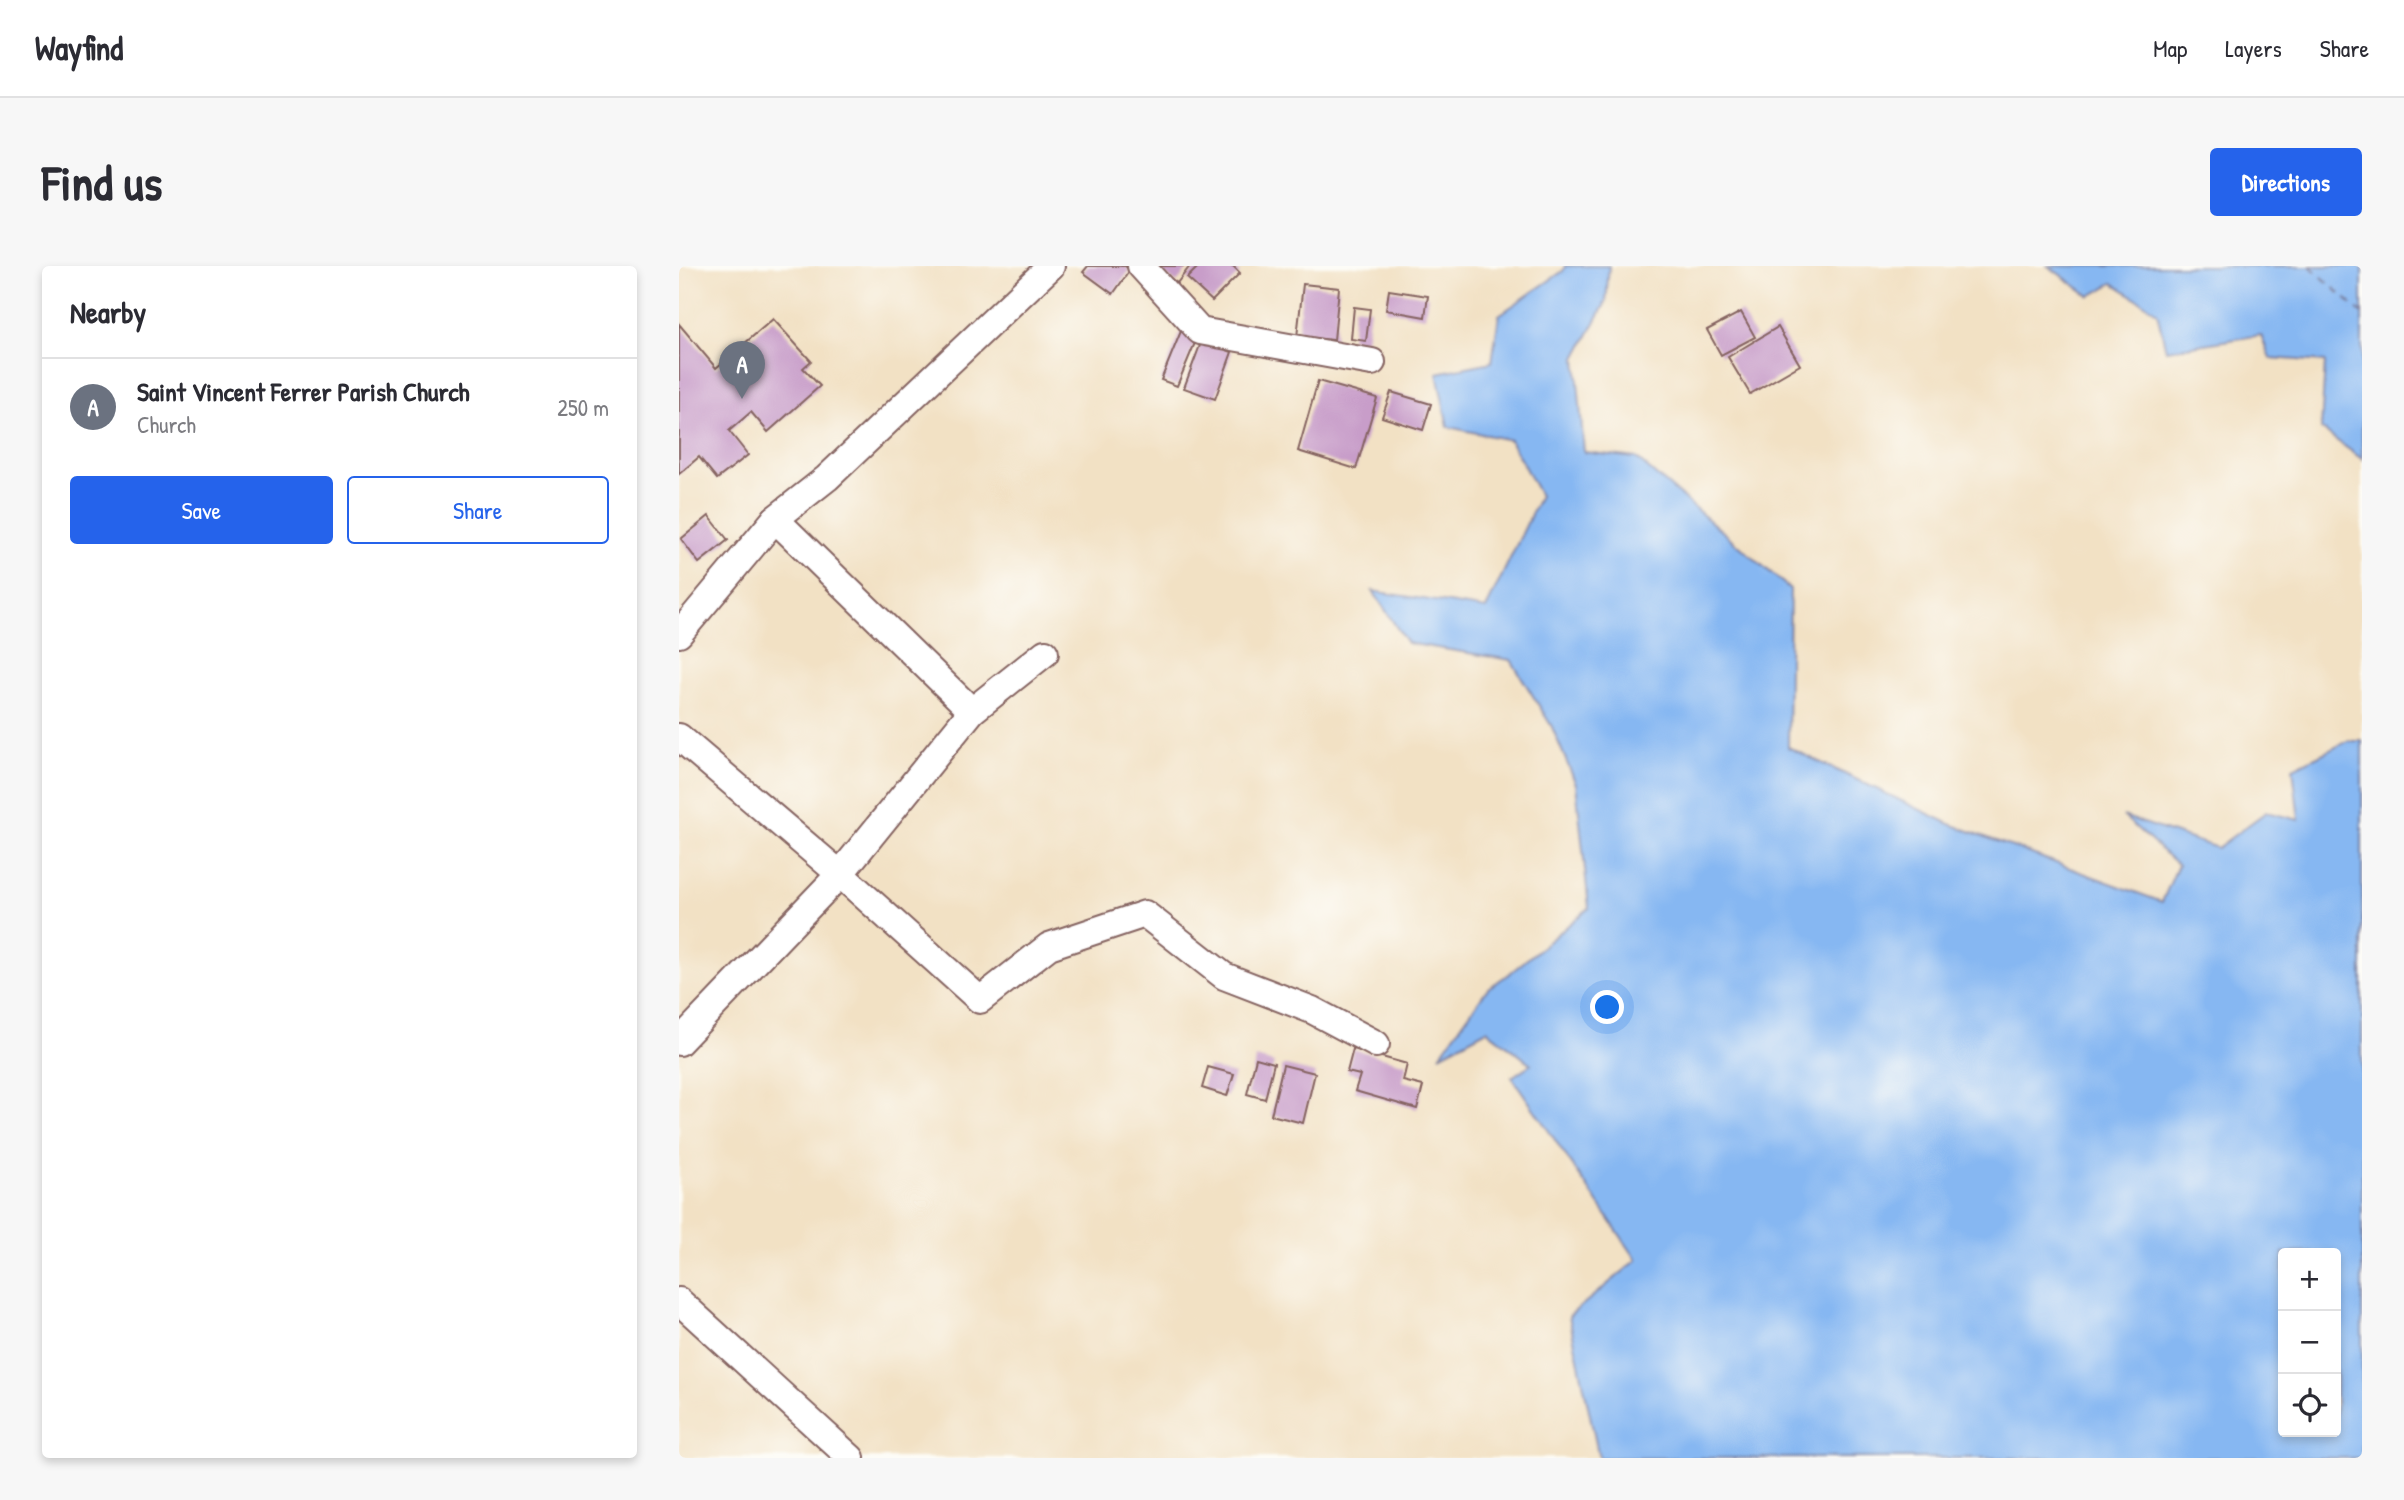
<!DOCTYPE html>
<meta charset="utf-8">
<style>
body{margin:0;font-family:"Patrick Hand",sans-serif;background:#f7f7f7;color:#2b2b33}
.controls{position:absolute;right:21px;bottom:21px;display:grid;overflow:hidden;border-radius:7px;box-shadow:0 4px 10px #0003}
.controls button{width:63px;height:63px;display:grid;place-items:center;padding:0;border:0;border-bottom:2px solid #e1e1e2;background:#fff;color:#2b2b33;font:35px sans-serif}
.you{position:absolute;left:929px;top:742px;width:24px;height:24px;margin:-18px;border:5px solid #fff;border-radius:50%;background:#1a73e8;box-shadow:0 0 0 10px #1a73e833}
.badge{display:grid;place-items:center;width:46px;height:46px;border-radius:50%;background:#2563eb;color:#fff;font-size:23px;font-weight:700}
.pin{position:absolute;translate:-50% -58px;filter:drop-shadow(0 2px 4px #0008)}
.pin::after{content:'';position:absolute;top:37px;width:24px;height:21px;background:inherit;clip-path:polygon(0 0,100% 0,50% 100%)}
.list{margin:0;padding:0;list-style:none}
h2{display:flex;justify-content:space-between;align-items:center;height:91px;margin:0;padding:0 28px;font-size:30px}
h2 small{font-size:23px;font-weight:400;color:#7c7c81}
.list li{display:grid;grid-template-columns:46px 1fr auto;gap:21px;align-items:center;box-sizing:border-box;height:98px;padding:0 28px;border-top:2px solid #e1e1e2}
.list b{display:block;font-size:26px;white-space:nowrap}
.list p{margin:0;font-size:23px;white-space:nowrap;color:#7c7c81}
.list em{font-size:23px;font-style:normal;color:#7c7c81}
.actions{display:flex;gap:14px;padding:21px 28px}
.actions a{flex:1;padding:16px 0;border:2px solid #2563eb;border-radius:7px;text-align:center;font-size:24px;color:#2563eb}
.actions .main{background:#2563eb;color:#fff}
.icon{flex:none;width:38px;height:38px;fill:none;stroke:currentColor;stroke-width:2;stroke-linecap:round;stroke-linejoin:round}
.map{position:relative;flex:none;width:1683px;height:1192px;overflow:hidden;border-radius:7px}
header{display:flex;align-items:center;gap:42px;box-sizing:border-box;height:98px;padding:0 35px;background:#fff;border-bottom:2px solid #e1e1e2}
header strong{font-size:33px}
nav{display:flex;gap:38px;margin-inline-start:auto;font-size:24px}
.intro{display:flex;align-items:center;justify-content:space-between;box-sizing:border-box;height:168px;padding:0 42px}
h1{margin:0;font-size:49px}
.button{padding:18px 32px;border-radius:7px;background:#2563eb;color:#fff;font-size:24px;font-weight:700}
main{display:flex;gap:42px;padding:0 42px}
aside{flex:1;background:#fff;border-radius:7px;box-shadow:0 4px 10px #0003}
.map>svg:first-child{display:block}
.water{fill:#86b7f2;stroke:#686b8e;stroke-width:2;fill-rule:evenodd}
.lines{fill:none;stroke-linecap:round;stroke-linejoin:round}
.ferry{stroke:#5f5471;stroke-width:2;stroke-dasharray:9 7;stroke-linecap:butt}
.building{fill:#c89dc9}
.minor-casing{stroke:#856361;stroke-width:30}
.minor{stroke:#fff;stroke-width:26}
</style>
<header>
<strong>Wayfind</strong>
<nav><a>Map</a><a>Layers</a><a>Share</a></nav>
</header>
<div class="intro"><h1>Find us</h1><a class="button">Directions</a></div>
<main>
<aside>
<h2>Nearby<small></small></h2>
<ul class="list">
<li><span class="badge" style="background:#6b7280">A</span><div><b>Saint Vincent Ferrer Parish Church</b><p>Church</p></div><em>250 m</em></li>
</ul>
<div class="actions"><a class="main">Save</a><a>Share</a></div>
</aside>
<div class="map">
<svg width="1683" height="1192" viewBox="0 0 1683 1192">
<rect width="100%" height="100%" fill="#fdfcf7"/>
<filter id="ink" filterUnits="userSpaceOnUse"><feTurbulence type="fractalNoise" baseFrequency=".0143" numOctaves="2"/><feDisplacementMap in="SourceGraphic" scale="14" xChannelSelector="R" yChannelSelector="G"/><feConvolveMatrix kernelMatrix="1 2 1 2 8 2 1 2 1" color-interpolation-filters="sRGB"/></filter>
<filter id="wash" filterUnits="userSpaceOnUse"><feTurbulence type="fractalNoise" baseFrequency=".00686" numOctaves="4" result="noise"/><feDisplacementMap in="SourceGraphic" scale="28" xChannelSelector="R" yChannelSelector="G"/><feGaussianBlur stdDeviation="1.57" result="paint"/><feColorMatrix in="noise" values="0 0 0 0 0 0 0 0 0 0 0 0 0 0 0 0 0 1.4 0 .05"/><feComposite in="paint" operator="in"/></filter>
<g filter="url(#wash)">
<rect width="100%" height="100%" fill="#f2e1c4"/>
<g class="water">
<path d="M886,0H930L927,36L897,92L905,186L957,192L1111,323L1109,481L1271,558L1483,636L1499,599L1444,550L1538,582L1587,546L1620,554L1614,502L1669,475H1683V1192H920L890,1050L958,994L833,811L852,798L808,764L761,789L809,722L830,708L910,642L897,518L873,461L832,394L728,377L694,325L807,343L861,230L831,174L769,161L758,107L813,96L820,49L884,5ZM1657,987V1166H1604V987Z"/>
<polygon points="1369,0 1683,0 1683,193 1642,163 1646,96 1591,92 1582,69 1487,84 1478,46 1434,17 1411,30"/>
</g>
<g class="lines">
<polyline class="ferry" points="1631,0 1683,48"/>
</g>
<g id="blocks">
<g class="building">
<polygon points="409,0 446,0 451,4 434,28 404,6"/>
<polygon points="481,0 511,0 498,17 479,3"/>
<polygon points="520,0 554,0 561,7 533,35 508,12"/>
<polygon points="624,18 660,22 655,74 618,71"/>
<polygon points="710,24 749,30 746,51 707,44"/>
<polygon points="675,41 691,43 687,75 672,73"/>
<polygon points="1062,46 1076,71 1042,89 1028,64"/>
<polygon points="94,53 132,95 124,102 141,120 89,166 72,146 50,165 69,189 38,213 20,191 0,208 0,58 37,102"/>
<polygon points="1099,61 1121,99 1071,128 1049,91"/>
<polygon points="502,65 518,72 498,120 482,114"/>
<polygon points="523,74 553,86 536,133 505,122"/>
<polygon points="639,115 698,132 677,203 619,185"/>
<polygon points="712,126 752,138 744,164 703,151"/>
<polygon points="30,250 49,274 20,297 2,273"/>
<polygon points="674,783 728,798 724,815 744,820 738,843 676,825 681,809 668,806"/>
<polygon points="577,792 595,797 586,833 568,828"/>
<polygon points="604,799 636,807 624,857 592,849"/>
<polygon points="529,801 555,808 548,830 523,822"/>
</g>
</g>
</g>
<g filter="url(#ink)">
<use href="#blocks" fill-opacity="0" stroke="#856361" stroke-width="2"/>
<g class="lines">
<g class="minor-casing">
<g id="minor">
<polyline points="462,0 521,65 693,96"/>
<polyline points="96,253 293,445"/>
<polyline points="0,368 96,253 148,212 372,0"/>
<polyline points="0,471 161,608 301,734 370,680 466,648 545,710 633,744 697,778"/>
<polyline points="0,776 161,608 293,445 366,387"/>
<polyline points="0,1035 172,1192"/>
</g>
</g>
<use href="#minor" class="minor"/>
</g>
</g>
</svg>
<div class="controls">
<button>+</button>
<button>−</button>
<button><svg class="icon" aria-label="locate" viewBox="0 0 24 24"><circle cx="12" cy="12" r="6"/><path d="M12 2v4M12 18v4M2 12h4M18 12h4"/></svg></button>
</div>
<div class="you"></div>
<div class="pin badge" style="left:63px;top:133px;background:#6b7280">A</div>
</div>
</main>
